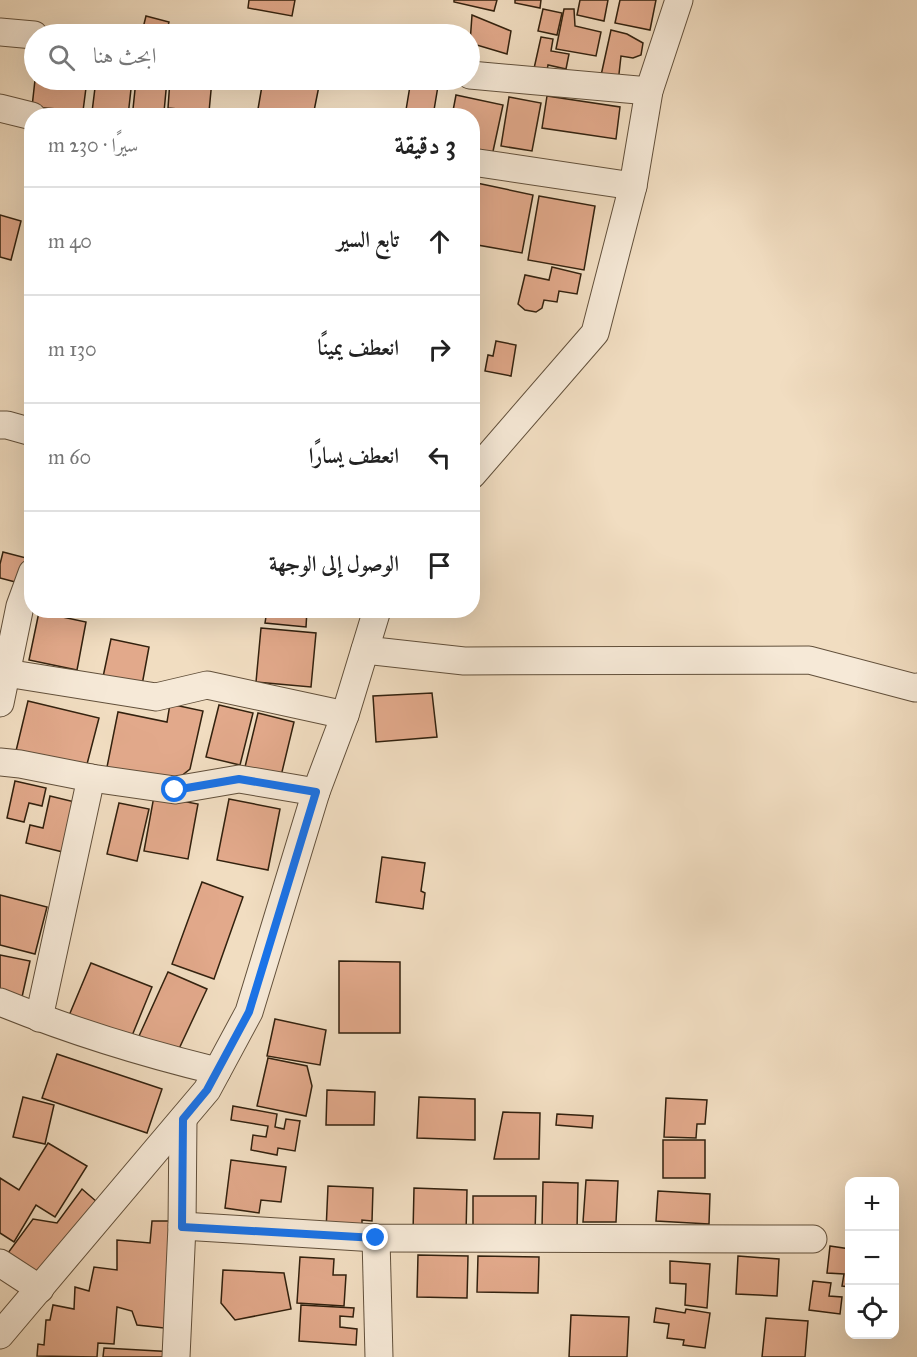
<!DOCTYPE html>
<html lang="ar">
<meta charset="utf-8">
<style>
body{margin:0;font-family:"IM FELL Great Primer",Amiri,serif;background:#f6f6f6;color:#222;direction:rtl}
.controls{position:absolute;right:18px;bottom:18px;display:grid;overflow:hidden;border-radius:12px;box-shadow:0 6px 24px #0002}
.controls button{width:54px;height:54px;display:grid;place-items:center;padding:0;border:0;border-bottom:2px solid #e0e0e0;background:#fff;color:#222;font:30px sans-serif}
.stop{position:absolute;width:18px;height:18px;margin:-14px;border:4px solid #1a73e8;border-radius:50%;background:#fff}
.stop.end{background:#1a73e8;border-color:#fff;box-shadow:0 2px 6px #0008}
.list{margin:0;padding:0;list-style:none}
h2{display:flex;justify-content:space-between;align-items:center;height:78px;margin:0;padding:0 24px;font-size:26px}
h2 small{font-size:20px;font-weight:400;color:#767676}
.list li{display:grid;grid-template-columns:39px 1fr auto;gap:18px;align-items:center;box-sizing:border-box;height:108px;padding:0 24px;border-top:2px solid #e0e0e0}
.list b{display:block;font-size:22px;white-space:nowrap}
.list em{font-size:20px;font-style:normal;color:#767676}
.icon{flex:none;width:33px;height:33px;fill:none;stroke:currentColor;stroke-width:2;stroke-linecap:round;stroke-linejoin:round}
.map{position:relative;flex:none;width:917px;height:1357px;overflow:hidden;direction:ltr}
.search{position:absolute;background:#fff;box-shadow:0 6px 24px #0002;left:24px;top:24px;width:456px;height:66px;display:flex;align-items:center;gap:15px;box-sizing:border-box;padding:0 21px;border-radius:33px;color:#767676;font-size:22px}
.panel{position:absolute;background:#fff;box-shadow:0 6px 24px #0002;left:24px;top:108px;width:456px;height:510px;border-radius:24px;direction:rtl}
.map>svg:first-child{display:block}
.building{fill:#e2a98b;stroke:#32210e;stroke-width:1.5}
.lines{fill:none;stroke-linecap:round;stroke-linejoin:round}
.minor-casing{stroke:#62503b;stroke-width:29}
.minor{stroke:#f6e9d7;stroke-width:27}
.route{stroke:#1a73e8;stroke-width:8}
</style>
<div class="map">
<svg width="917" height="1357" viewBox="0 0 917 1357">
<rect width="100%" height="100%" fill="#f1ddc1"/>
<filter id="stains"><feTurbulence type="fractalNoise" baseFrequency=".00333" numOctaves="4"/><feColorMatrix values="0 0 0 0 .2 0 0 0 0 .09 0 0 0 0 .02 0 0 0 .5 -.17"/></filter>
<radialGradient id="worn" r=".72"><stop offset=".6" stop-color="#630" stop-opacity="0"/><stop offset="1" stop-color="#630" stop-opacity=".3"/></radialGradient>
<g class="building">
<polygon points="249,0 295,0 292,16 248,8"/>
<polygon points="454,0 497,0 494,11 454,2"/>
<polygon points="515,0 541,0 540,8 515,3"/>
<polygon points="580,0 608,0 604,21 577,15"/>
<polygon points="620,0 656,0 650,30 615,23"/>
<polygon points="543,9 562,13 557,35 538,31"/>
<polygon points="564,9 574,9 575,26 601,32 596,56 556,49"/>
<polygon points="472,15 511,31 507,54 470,43"/>
<polygon points="146,16 169,22 166,34 142,32"/>
<polygon points="611,30 627,34 643,43 641,55 633,58 621,56 618,83 600,80"/>
<polygon points="541,37 553,39 551,51 569,54 566,69 548,65 546,76 533,73"/>
<polygon points="35,80 87,80 83,111 32,107"/>
<polygon points="96,80 132,80 128,116 92,112"/>
<polygon points="136,80 167,80 164,112 133,109"/>
<polygon points="170,80 212,80 209,112 168,108"/>
<polygon points="263,80 320,81 313,116 288,116 258,109"/>
<polygon points="411,80 439,80 433,116 405,116"/>
<polygon points="456,95 503,105 492,156 472,152 472,116 452,116"/>
<polygon points="547,96 620,107 616,139 542,128"/>
<polygon points="509,97 541,103 532,151 501,146"/>
<polygon points="472,182 533,195 522,253 472,244"/>
<polygon points="539,196 595,206 584,270 528,260"/>
<polygon points="0,215 21,221 11,260 0,257"/>
<polygon points="552,267 581,274 577,294 559,291 557,302 544,300 542,308 536,312 525,310 518,304 525,275 549,280"/>
<polygon points="496,341 516,345 511,376 485,371 488,355 493,356"/>
<polygon points="3,552 30,559 23,584 0,578 0,564"/>
<polygon points="267,610 307,610 306,627 265,623"/>
<polygon points="39,612 86,622 77,670 29,660"/>
<polygon points="261,628 316,633 311,687 256,682"/>
<polygon points="111,639 149,647 142,685 103,677"/>
<polygon points="432,693 437,737 376,742 373,696"/>
<polygon points="28,701 99,718 86,768 16,751"/>
<polygon points="170,704 203,711 190,769 170,785 106,772 118,712 167,722"/>
<polygon points="219,705 253,713 240,765 206,757"/>
<polygon points="258,713 294,722 281,776 245,767"/>
<polygon points="15,781 46,788 42,806 29,803 24,822 7,818"/>
<polygon points="50,796 79,803 67,853 26,843 30,825 43,828"/>
<polygon points="154,796 198,804 188,859 144,851"/>
<polygon points="229,799 280,809 268,870 217,860"/>
<polygon points="119,803 149,809 137,861 107,854"/>
<polygon points="382,857 425,863 421,891 425,893 423,909 376,902"/>
<polygon points="202,882 243,897 214,979 172,964"/>
<polygon points="0,895 47,907 35,954 0,945"/>
<polygon points="0,955 30,961 22,997 0,992"/>
<polygon points="339,961 400,962 400,1033 339,1033"/>
<polygon points="91,963 152,987 129,1043 68,1018"/>
<polygon points="168,972 207,989 177,1053 139,1036"/>
<polygon points="275,1019 326,1030 320,1065 267,1056"/>
<polygon points="57,1054 162,1089 147,1133 42,1098"/>
<polygon points="268,1058 307,1066 312,1086 306,1116 257,1106"/>
<polygon points="327,1090 375,1092 374,1125 326,1125"/>
<polygon points="23,1097 54,1105 45,1144 13,1137"/>
<polygon points="419,1097 475,1099 475,1140 417,1138"/>
<polygon points="666,1098 707,1100 705,1124 697,1124 696,1138 664,1137"/>
<polygon points="233,1106 277,1114 275,1127 284,1129 286,1119 300,1121 295,1151 278,1148 277,1155 251,1150 253,1135 266,1137 268,1126 231,1120"/>
<polygon points="503,1112 540,1113 539,1159 494,1159"/>
<polygon points="557,1114 593,1116 592,1128 556,1125"/>
<rect x="663" y="1140" width="42" height="38"/>
<polygon points="48,1143 87,1166 55,1217 36,1205 14,1242 0,1233 0,1178 19,1190"/>
<polygon points="231,1160 286,1167 281,1202 261,1200 259,1213 225,1208"/>
<polygon points="586,1180 618,1181 616,1222 583,1222"/>
<polygon points="543,1182 578,1183 577,1230 542,1228"/>
<polygon points="328,1186 373,1188 372,1221 362,1220 362,1232 326,1231"/>
<polygon points="414,1188 467,1190 466,1234 413,1233"/>
<polygon points="82,1189 97,1202 42,1281 5,1257 33,1219 57,1223"/>
<polygon points="658,1191 710,1194 709,1224 656,1221"/>
<polygon points="473,1196 536,1196 535,1234 473,1234"/>
<polygon points="152,1221 171,1221 173,1329 137,1325 132,1311 117,1307 114,1344 98,1343 97,1357 37,1356 38,1344 44,1345 46,1320 50,1320 53,1305 74,1309 75,1287 89,1291 94,1267 117,1270 117,1240 150,1243"/>
<polygon points="830,1246 850,1249 850,1287 842,1286 844,1274 827,1273"/>
<polygon points="418,1255 468,1256 467,1298 417,1297"/>
<polygon points="478,1256 539,1257 538,1293 477,1292"/>
<polygon points="738,1256 779,1259 777,1296 736,1294"/>
<polygon points="300,1257 334,1259 333,1275 346,1275 344,1306 297,1303"/>
<polygon points="670,1261 710,1264 707,1308 685,1305 686,1284 670,1283"/>
<polygon points="223,1270 284,1273 291,1309 235,1320 221,1303"/>
<polygon points="813,1281 831,1283 829,1296 842,1297 840,1314 809,1310"/>
<polygon points="301,1305 354,1308 353,1317 340,1316 340,1327 357,1329 356,1345 299,1341"/>
<polygon points="656,1308 685,1313 686,1309 710,1313 705,1348 683,1345 684,1340 667,1338 669,1324 654,1322"/>
<polygon points="571,1315 629,1317 627,1357 569,1357"/>
<polygon points="766,1318 808,1321 805,1357 762,1357"/>
<polygon points="104,1348 176,1352 176,1357 103,1357"/>
</g>
<g class="lines">
<g class="minor-casing">
<g id="minor">
<polyline points="0,32 34,35"/>
<polyline points="470,75 649,91"/>
<polyline points="0,108 32,116"/>
<polyline points="472,162 633,186"/>
<polyline points="0,425 7,425 32,432"/>
<polyline points="472,475 595,333 633,186 649,91 679,0"/>
<polyline points="365,650 464,661 809,660 915,688 917,687"/>
<polyline points="6,673 156,697 207,685 345,715"/>
<polyline points="0,703 20,606 32,573"/>
<polyline points="0,762 20,764 91,778 175,790 239,779 316,792"/>
<path d="M0,1002C71,1031 143,1053 217,1071"/>
<polyline points="39,1018 91,778"/>
<polyline points="182,1226 376,1238 813,1239"/>
<polyline points="376,1238 379,1357"/>
<polyline points="0,1263 40,1289"/>
<polyline points="0,1335 207,1090 249,1012 316,792 345,715 377,610"/>
<polyline points="176,1357 182,1226 183,1119"/>
</g>
</g>
<use href="#minor" class="minor"/>
</g>
<g class="lines">
<polyline class="route" points="175,790 239,779 316,792 249,1012 207,1090 183,1119 182,1227 376,1238"/>
</g>
<rect width="100%" height="100%" filter="url(#stains)"/>
<rect width="100%" height="100%" fill="url(#worn)"/>
</svg>
<div class="controls">
<button>+</button>
<button>−</button>
<button><svg class="icon" aria-label="locate" viewBox="0 0 24 24"><circle cx="12" cy="12" r="6"/><path d="M12 2v4M12 18v4M2 12h4M18 12h4"/></svg></button>
</div>
<div class="stop" style="left:175px;top:790px"></div>
<div class="stop end" style="left:376px;top:1238px"></div>
<div class="search"><svg class="icon" aria-label="search" viewBox="0 0 24 24"><circle cx="10" cy="10" r="6"/><path d="M15 15l6 6"/></svg>ابحث هنا</div>
<section class="panel">
<h2>3 دقيقة<small>سيرًا · 230 m</small></h2>
<ul class="list">
<li><svg class="icon" aria-label="ahead" viewBox="0 0 24 24"><path d="M12 20V5M6 11l6-6 6 6"/></svg><div><b>تابع السير</b></div><em>40 m</em></li>
<li><svg class="icon" aria-label="right" viewBox="0 0 24 24"><path d="M7 20v-9h11M14 6l5 5-5 5"/></svg><div><b>انعطف يمينًا</b></div><em>130 m</em></li>
<li><svg class="icon" aria-label="left" viewBox="0 0 24 24"><path d="M17 20v-9H6M10 6l-5 5 5 5"/></svg><div><b>انعطف يسارًا</b></div><em>60 m</em></li>
<li><svg class="icon" aria-label="arrive" viewBox="0 0 24 24"><path d="M6 21V4h12l-3 4 3 4H6"/></svg><div><b>الوصول إلى الوجهة</b></div></li>
</ul>
</section>
</div>
